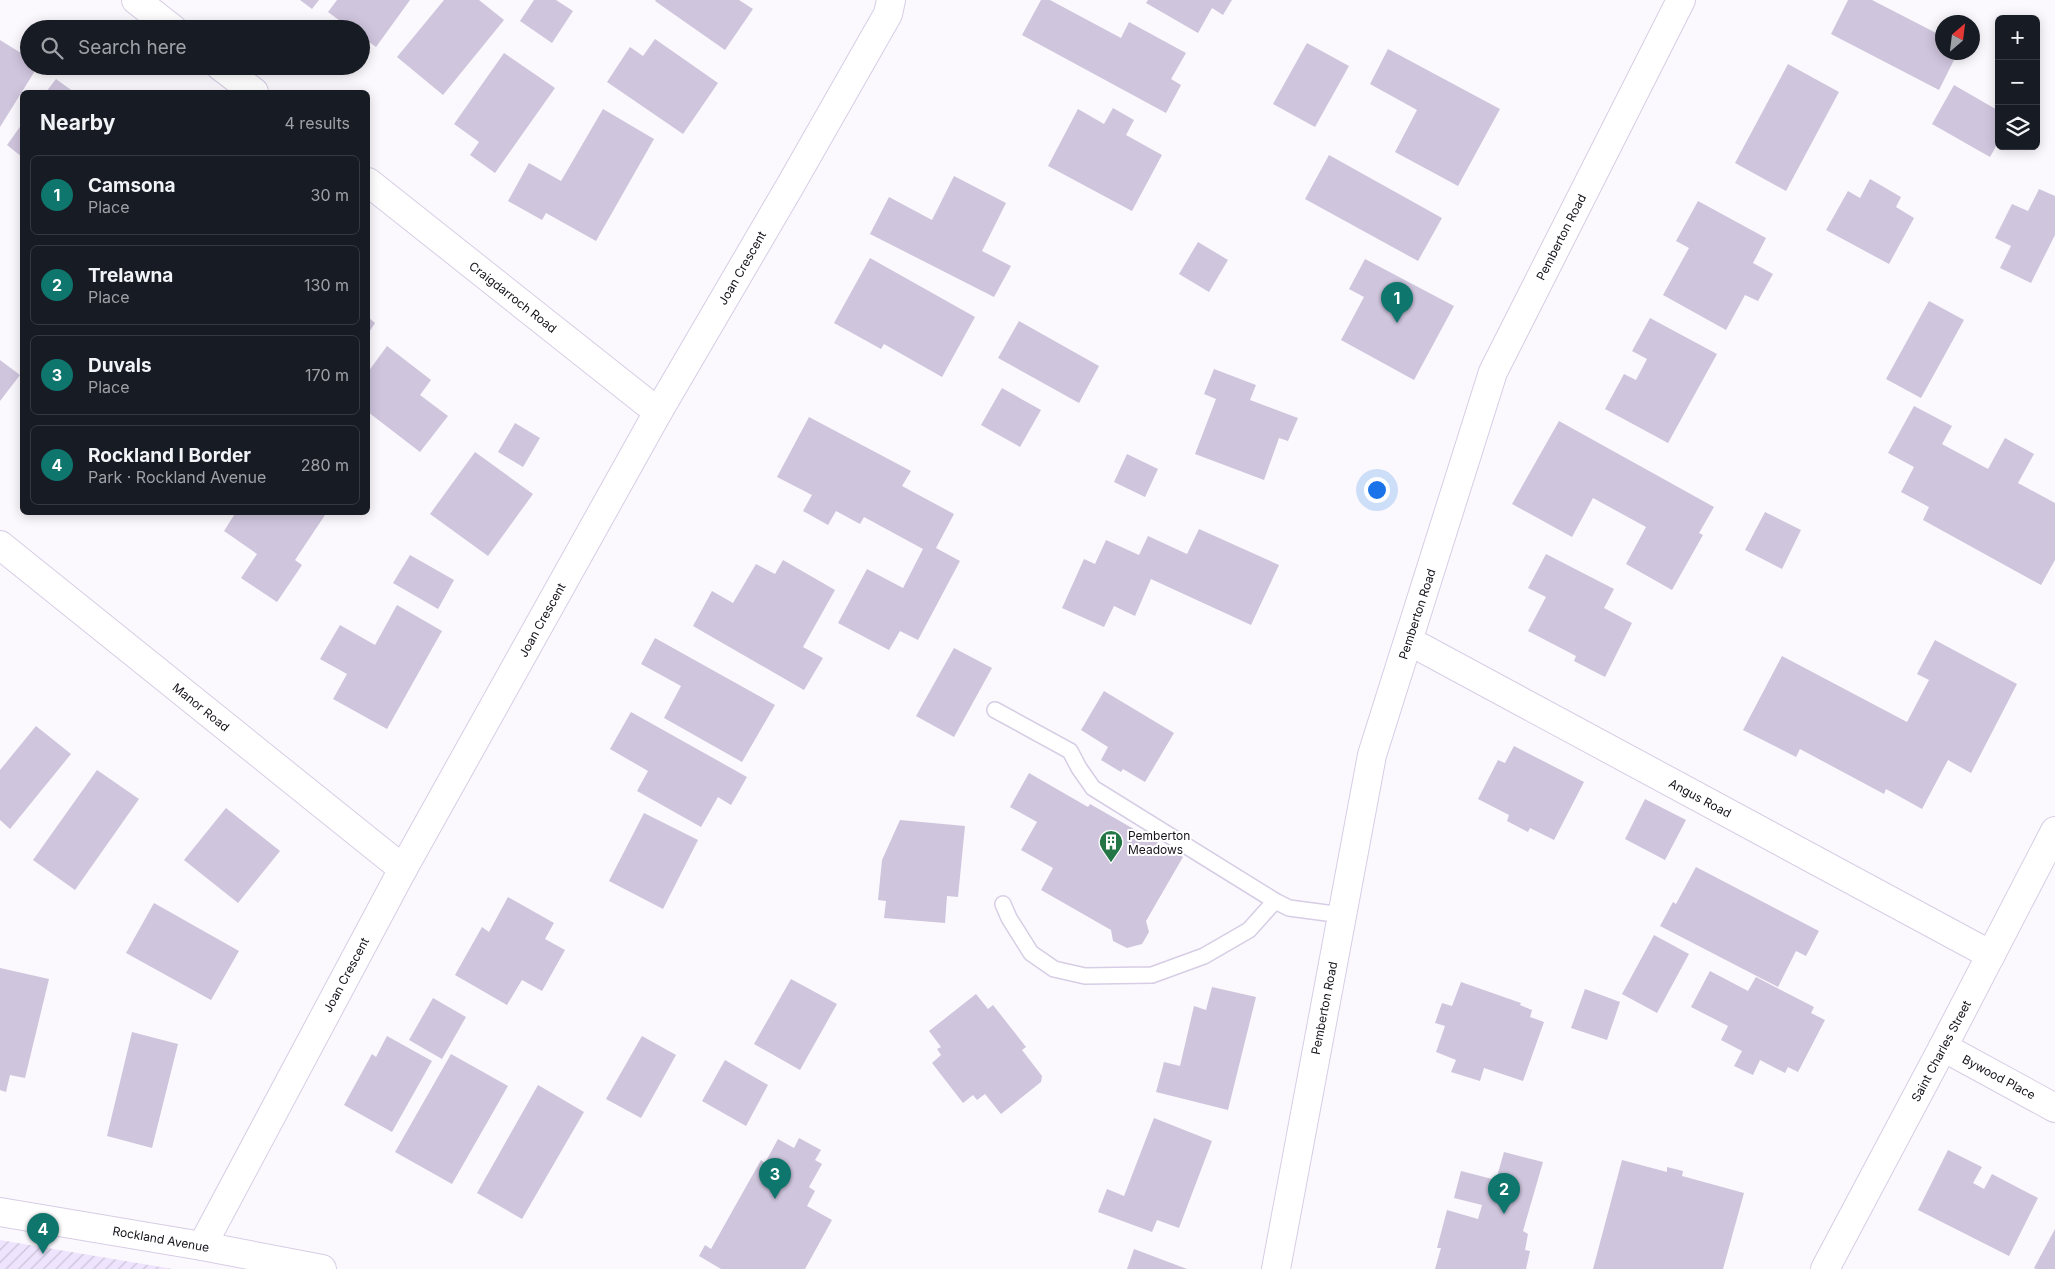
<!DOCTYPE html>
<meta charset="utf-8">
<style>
body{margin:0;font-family:Inter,sans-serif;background:#242831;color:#f1f3f6}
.controls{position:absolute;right:15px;top:15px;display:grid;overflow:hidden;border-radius:8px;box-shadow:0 2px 12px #0003}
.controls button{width:45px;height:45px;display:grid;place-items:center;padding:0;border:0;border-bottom:1px solid #363941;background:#171b24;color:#f1f3f6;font:25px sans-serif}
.compass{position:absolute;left:1935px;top:15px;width:45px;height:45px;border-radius:50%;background:#171b24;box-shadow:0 2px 12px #0003;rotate:28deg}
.you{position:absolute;left:1376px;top:489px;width:18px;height:18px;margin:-12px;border:4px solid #fff;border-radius:50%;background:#1a73e8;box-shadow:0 0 0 8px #1a73e833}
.badge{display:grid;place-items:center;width:32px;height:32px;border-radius:50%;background:#0f766e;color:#fff;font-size:16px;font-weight:700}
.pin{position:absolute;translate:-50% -41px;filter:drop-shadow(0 1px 2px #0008)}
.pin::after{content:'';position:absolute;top:26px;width:18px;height:15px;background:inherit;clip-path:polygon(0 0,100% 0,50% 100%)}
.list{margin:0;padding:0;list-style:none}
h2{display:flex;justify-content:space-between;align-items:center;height:65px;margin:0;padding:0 20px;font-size:21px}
h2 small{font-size:16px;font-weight:400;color:#9ea1a6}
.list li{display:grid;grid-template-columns:32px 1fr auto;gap:15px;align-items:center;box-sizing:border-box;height:80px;margin:0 10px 10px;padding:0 10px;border:1px solid #363941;border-radius:8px}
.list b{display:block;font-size:19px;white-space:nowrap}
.list p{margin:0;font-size:16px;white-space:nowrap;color:#9ea1a6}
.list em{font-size:16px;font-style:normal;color:#9ea1a6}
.icon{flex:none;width:28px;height:28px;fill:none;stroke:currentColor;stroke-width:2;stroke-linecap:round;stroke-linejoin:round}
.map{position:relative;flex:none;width:2055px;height:1269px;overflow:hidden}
.search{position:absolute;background:#171b24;box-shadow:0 2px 12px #0003;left:20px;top:20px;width:350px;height:55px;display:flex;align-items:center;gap:12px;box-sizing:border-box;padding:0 18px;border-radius:28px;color:#9ea1a6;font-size:19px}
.panel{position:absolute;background:#171b24;box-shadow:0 2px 12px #0003;left:20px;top:90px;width:350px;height:425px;border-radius:8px}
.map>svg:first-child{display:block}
.garden{fill:url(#garden-furrows)}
.building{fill:#cfc5dd}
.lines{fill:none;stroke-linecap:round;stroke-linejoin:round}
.lane-casing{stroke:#d7cde5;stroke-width:18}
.street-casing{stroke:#d7cde5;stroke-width:30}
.secondary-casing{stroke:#d7cde5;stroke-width:30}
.lane{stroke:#fff;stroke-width:15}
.street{stroke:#fff;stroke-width:28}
.secondary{stroke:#fff;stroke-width:28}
.labels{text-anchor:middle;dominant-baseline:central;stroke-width:4;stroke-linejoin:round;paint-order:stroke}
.street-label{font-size:12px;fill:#141119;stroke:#fff}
.poi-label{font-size:12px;fill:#141119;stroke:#fff;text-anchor:start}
</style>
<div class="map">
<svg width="2055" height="1269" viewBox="0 0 2055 1269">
<defs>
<pattern id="garden-furrows" width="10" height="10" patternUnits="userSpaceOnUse" patternTransform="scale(1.25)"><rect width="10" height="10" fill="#eee4fd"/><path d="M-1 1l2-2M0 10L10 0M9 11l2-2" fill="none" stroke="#cbc3d8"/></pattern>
</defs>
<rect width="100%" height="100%" fill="#fbf9fe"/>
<polygon class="garden" points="0,1240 173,1269 0,1269"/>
<g class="building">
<polygon points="300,0 319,0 312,9"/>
<polygon points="337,0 410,0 376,47 361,36 361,29 351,29 328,12"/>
<polygon points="444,0 479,0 504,20 443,95 397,57"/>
<polygon points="534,0 556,0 573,11 552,43 520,21"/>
<polygon points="656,0 739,0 753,9 725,50 655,1"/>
<polygon points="1041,0 1050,0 1121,38 1129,22 1186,53 1171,79 1181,85 1166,113 1022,35"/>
<polygon points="1148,0 1232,0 1223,15 1212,8 1198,33 1146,3"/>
<polygon points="1848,0 1872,0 1942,36 1942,52 1958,52 1939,90 1831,34"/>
<polygon points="655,39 718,83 683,134 607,82 630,47 643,56"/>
<polygon points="0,40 29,58 29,66 38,66 0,127"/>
<polygon points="1307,43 1349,66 1315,127 1273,104"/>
<polygon points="1388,49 1500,109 1458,186 1395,152 1417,110 1370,84"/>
<polygon points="504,53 555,88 495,173 470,155 479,142 454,124"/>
<polygon points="1788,64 1839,92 1786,191 1735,163"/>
<polygon points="56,79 74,92 46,92"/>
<polygon points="1954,85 1999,111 1999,141 1990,157 1932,124"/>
<polygon points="1113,108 1134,120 1126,135 1162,155 1132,211 1048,166 1078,109 1104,124"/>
<polygon points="603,109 654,139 596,241 546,213 542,220 508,201 529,163 561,181"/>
<polygon points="22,124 22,157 7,145"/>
<polygon points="1329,155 1442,218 1418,261 1305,199"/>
<polygon points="954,176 1006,203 982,251 1011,266 994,297 870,234 889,197 932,220"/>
<polygon points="1870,179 1901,197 1896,207 1914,218 1889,264 1826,230 1848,191 1860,198"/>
<polygon points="2039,189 2055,196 2055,235 2031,283 2000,268 2011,246 1995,238 2012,204 2028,211"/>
<polygon points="1698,201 1766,238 1753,263 1773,274 1758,301 1745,295 1726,330 1663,295 1689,248 1676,241"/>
<polygon points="1198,242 1228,260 1209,292 1179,274"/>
<polygon points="870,258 975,317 942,377 884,344 881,349 834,323"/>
<polygon points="1365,259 1454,306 1414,380 1341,340 1364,297 1349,289"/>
<polygon points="1929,301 1964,320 1921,398 1886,379"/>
<polygon points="368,317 375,323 368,334"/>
<polygon points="1650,318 1717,354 1668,443 1605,409 1624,374 1636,380 1647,359 1632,351"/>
<polygon points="1019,321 1099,366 1079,403 998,358"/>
<polygon points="387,346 431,380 420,395 448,416 420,452 368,412 368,372"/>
<polygon points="0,360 20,375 0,401"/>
<polygon points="1214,369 1256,385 1250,400 1298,418 1288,441 1279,438 1264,480 1195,454 1216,399 1204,394"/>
<polygon points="1002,388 1041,410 1020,447 981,425"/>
<polygon points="1914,406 1952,426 1942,444 1988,469 2005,438 2034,454 2018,483 2055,503 2055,560 2041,585 1923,520 1929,507 1901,492 1914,467 1888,453"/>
<polygon points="809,417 911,471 902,486 954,514 936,548 960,561 918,640 900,631 889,650 838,623 867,569 903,588 923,549 864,517 860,524 836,511 828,525 803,511 812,495 777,477"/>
<polygon points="1559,421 1714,507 1699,533 1703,535 1672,590 1626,564 1646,527 1593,498 1572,537 1512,504"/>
<polygon points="515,423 540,438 523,467 498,452"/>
<polygon points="475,452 533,494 488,556 430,514"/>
<polygon points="1127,454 1158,469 1145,497 1114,482"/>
<polygon points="236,512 327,512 295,560 302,565 277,602 241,578 257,554 224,531"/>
<polygon points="1765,512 1801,530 1782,569 1745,550"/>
<polygon points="1199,529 1279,565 1251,625 1151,579 1135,616 1114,606 1104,627 1062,608 1084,559 1095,564 1106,540 1139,555 1148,536 1187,554"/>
<polygon points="1546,554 1614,589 1604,608 1632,623 1605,677 1574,661 1576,656 1528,631 1546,597 1528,588"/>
<polygon points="410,555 454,580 438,609 393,583"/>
<polygon points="783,560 835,590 803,647 823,658 804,690 693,626 712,591 733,603 756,564 775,574"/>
<polygon points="397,605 442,631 387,729 333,699 347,674 320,659 340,625 375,645"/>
<polygon points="655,638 775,705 742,762 664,718 681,686 641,664"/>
<polygon points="1935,640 2017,684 1971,773 1948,760 1922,809 1886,789 1884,794 1800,749 1796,757 1743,730 1782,656 1907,722 1929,680 1917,674"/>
<polygon points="954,648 992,668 954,737 916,716"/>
<polygon points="1104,691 1174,733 1145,782 1123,769 1121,772 1101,760 1108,747 1081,730"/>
<polygon points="631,712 747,777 731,805 718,797 701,827 637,791 648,771 610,749"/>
<polygon points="36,726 71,754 10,829 0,820 0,770"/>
<polygon points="1514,746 1584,782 1554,840 1530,828 1528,832 1507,821 1509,815 1478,799 1498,760 1505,763"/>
<polygon points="97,770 139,799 75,890 33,860"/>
<polygon points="1029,773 1088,807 1090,804 1183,857 1146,921 1149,932 1142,944 1127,948 1113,941 1111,930 1041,890 1053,868 1021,850 1037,822 1010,807"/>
<polygon points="1645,799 1686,820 1665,860 1625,839"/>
<polygon points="226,808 280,851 238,903 184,860"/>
<polygon points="644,813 698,840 663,909 609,881"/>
<polygon points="900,820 965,826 958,897 947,896 945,923 884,918 886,901 878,900 882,860"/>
<polygon points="1696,867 1819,931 1806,956 1796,951 1778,987 1660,926 1673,902 1676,904"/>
<polygon points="508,897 554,923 545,939 565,950 542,991 522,980 507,1005 455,975 482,927 489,932"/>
<polygon points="154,903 239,951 211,1000 126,953"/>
<polygon points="1654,935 1689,954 1657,1013 1622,994"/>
<polygon points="0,968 49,979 25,1078 10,1075 6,1092 0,1090"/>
<polygon points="1710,971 1748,991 1756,977 1814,1007 1811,1013 1825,1020 1798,1072 1788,1067 1785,1073 1760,1060 1753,1075 1734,1066 1742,1051 1721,1040 1728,1026 1691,1007"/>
<polygon points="791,979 837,1004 800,1070 754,1044"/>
<polygon points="1461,982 1521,1003 1520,1005 1532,1010 1530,1017 1544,1022 1523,1081 1484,1068 1480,1081 1451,1072 1456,1060 1436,1052 1445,1026 1435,1023 1442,1003 1452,1006"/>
<polygon points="1212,987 1256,997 1228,1110 1156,1092 1164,1062 1180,1066 1194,1006 1206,1010"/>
<polygon points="1585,989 1620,1002 1607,1040 1571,1028"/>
<polygon points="976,994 988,1009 993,1005 1026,1047 1022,1050 1042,1076 1041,1082 1001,1114 985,1094 977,1100 973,1095 963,1103 932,1063 941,1055 937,1049 941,1047 929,1031"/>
<polygon points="433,998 466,1017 442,1059 409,1040"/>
<polygon points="132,1032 178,1044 152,1148 107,1136"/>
<polygon points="387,1036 432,1061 392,1132 344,1105 372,1054 376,1057"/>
<polygon points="642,1036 676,1055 641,1118 606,1099"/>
<polygon points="451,1054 508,1086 452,1184 395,1152"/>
<polygon points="725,1060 768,1085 746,1126 702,1101"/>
<polygon points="538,1085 584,1112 522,1219 477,1193"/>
<polygon points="1154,1118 1212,1141 1179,1228 1157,1220 1152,1232 1098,1212 1107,1189 1124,1196"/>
<polygon points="799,1138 821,1150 815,1160 822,1164 809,1187 815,1191 807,1206 832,1220 805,1269 721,1269 699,1256 705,1245 711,1249 761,1160 765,1163 778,1139 794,1148"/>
<polygon points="1948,1150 1982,1167 1973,1183 1984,1189 1992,1174 2038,1198 2009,1256 1918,1210"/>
<polygon points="1504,1152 1543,1162 1523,1231 1528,1234 1525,1250 1530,1251 1526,1269 1435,1269 1441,1248 1437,1248 1447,1210 1478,1219 1482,1205 1454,1198 1461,1171 1496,1180"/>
<polygon points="1622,1160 1667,1172 1667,1167 1683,1171 1682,1176 1744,1193 1723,1269 1593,1269"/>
<polygon points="2055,1229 2055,1269 2036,1269 2034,1268"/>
<polygon points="1134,1249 1187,1269 1127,1269"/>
</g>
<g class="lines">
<g class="lane-casing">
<g id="lane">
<polyline points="995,710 1070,751 1079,768 1093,788 1275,901"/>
<polyline points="1003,904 1009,918 1031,953 1054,969 1085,976 1152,975 1204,956 1249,930 1275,901 1289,908 1342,915"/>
</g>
</g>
<g class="street-casing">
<g id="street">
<polyline points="136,0 173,29"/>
<polyline points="220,66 254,92"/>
<polyline points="368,182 658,412"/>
<polyline points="0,545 403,869"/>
<polyline points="1409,641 1991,955"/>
<polyline points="1943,1047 2055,1108"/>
<polyline points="202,1246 403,869 658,412 790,186 888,14 891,0"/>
<polyline points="1276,1269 1372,755 1493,372 1681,0"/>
<polyline points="1825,1269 1943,1047 2055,831"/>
</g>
</g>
<g class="secondary-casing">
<polyline id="secondary" points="0,1212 202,1246 322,1269"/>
</g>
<use href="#lane" class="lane"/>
<use href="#street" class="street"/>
<use href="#secondary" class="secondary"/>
</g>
<defs>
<g id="building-pin" transform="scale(1.25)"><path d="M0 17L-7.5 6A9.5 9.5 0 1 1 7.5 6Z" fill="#257647" stroke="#fff"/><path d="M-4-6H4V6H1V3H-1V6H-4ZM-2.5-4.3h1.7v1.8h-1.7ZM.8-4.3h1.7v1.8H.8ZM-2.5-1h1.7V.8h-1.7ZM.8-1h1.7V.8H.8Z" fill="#fff"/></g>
</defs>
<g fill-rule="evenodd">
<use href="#building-pin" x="1111" y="842"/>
</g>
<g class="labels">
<g class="street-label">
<text transform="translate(1561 237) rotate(-63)">Pemberton Road</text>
<text transform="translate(742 268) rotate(-60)">Joan Crescent</text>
<text transform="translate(513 297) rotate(38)">Craigdarroch Road</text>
<text transform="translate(1417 614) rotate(-72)">Pemberton Road</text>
<text transform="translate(542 620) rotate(-61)">Joan Crescent</text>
<text transform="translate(201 707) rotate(39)">Manor Road</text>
<text transform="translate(1700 798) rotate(28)">Angus Road</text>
<text transform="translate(346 975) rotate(-62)">Joan Crescent</text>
<text transform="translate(1324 1008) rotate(-79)">Pemberton Road</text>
<text transform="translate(1941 1051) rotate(-62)">Saint Charles Street</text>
<text transform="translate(1999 1077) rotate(28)">Bywood Place</text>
<text transform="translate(161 1239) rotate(10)">Rockland Avenue</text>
</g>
<g class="poi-label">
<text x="1128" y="835">Pemberton<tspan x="1128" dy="14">Meadows</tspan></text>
</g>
</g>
</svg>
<div class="controls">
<button>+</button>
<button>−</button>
<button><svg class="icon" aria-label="layers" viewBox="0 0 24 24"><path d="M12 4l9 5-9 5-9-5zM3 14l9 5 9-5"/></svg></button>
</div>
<svg class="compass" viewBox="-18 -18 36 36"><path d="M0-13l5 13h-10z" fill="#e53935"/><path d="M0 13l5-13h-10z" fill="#9ea1a6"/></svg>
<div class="you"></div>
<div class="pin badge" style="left:1397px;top:323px">1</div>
<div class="pin badge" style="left:1504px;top:1214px">2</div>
<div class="pin badge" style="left:775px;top:1199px">3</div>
<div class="pin badge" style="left:43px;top:1254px">4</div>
<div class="search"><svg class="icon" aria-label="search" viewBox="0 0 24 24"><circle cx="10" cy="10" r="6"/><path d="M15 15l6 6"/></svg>Search here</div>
<section class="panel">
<h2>Nearby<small>4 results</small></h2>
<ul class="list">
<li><span class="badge">1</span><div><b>Camsona</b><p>Place</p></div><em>30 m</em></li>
<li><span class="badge">2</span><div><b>Trelawna</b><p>Place</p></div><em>130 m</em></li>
<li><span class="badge">3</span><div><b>Duvals</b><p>Place</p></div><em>170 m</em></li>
<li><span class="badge">4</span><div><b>Rockland I Border</b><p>Park · Rockland Avenue</p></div><em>280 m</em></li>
</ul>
</section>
</div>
